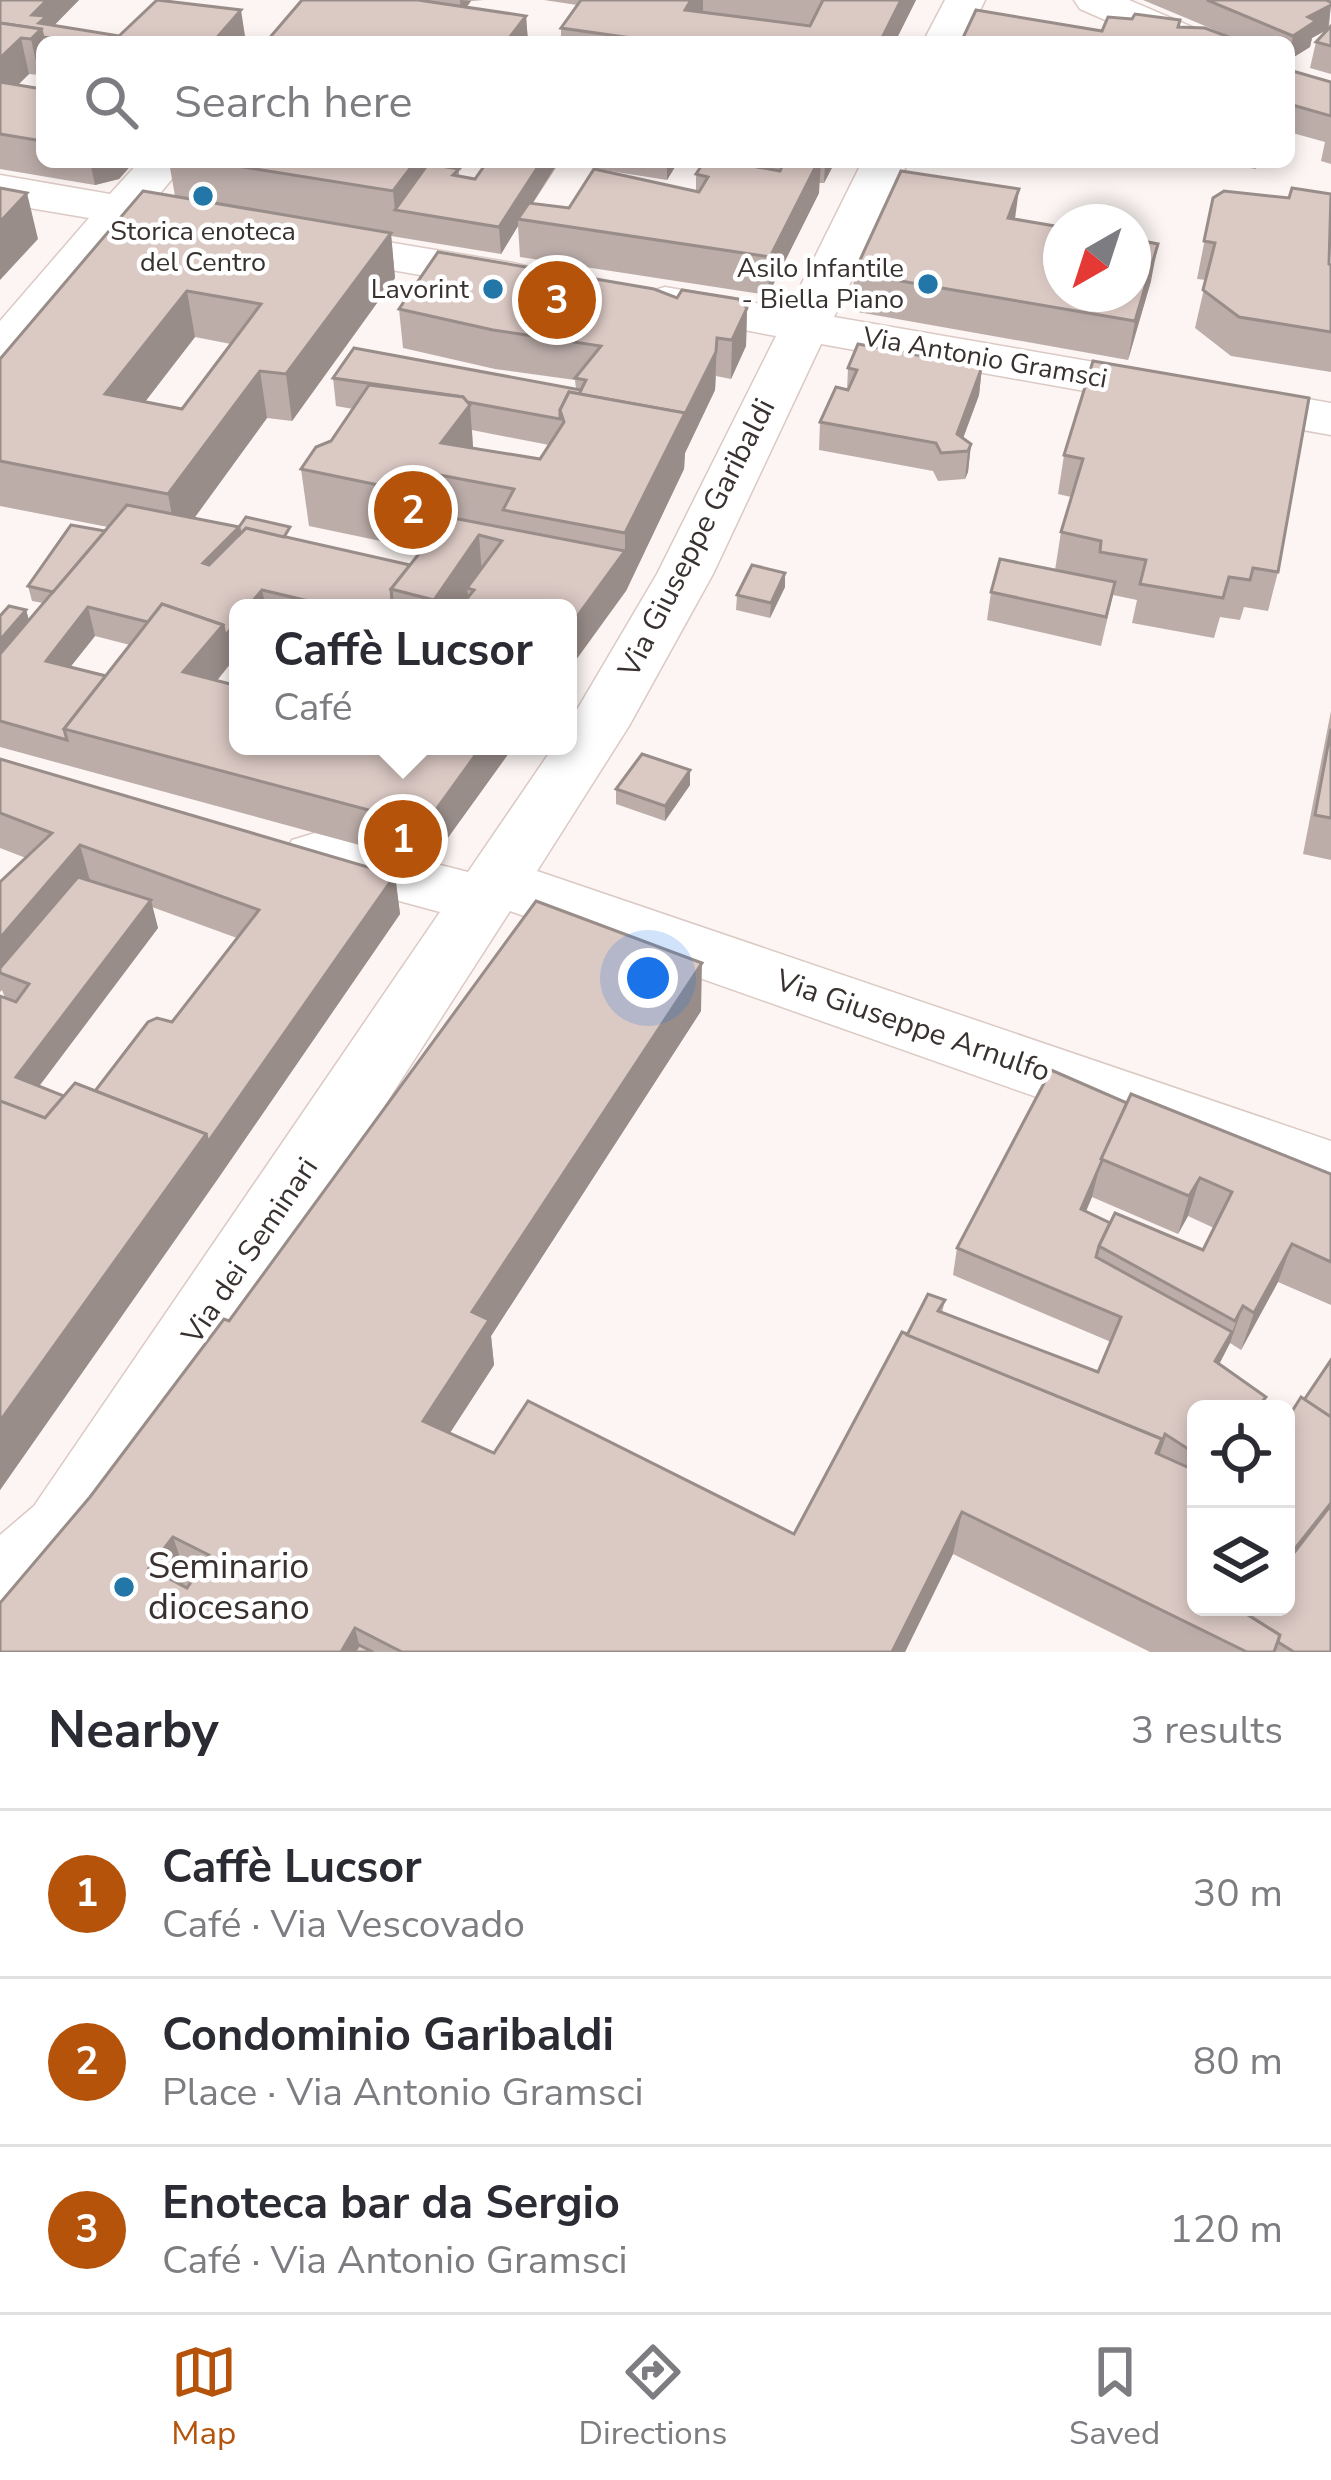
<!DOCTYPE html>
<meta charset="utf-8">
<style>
body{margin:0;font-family:"Nunito Sans",sans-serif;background:#f2f2f3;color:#2b2b33}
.controls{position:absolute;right:36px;bottom:36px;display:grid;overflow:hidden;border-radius:18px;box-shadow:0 6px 18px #0003}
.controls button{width:108px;height:108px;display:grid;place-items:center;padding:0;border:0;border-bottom:3px solid #e1e1e2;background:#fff;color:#2b2b33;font:60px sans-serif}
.compass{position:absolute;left:1043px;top:204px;width:108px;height:108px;border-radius:50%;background:#fff;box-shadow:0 6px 18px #0003;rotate:219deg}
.you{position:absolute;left:648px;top:978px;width:42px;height:42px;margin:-30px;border:9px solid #fff;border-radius:50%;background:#1a73e8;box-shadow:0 0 0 18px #1a73e833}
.badge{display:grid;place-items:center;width:78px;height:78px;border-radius:50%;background:#b45309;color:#fff;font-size:39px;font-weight:700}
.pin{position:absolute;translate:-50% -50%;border:6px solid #fff;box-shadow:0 3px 12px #0006}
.popup{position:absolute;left:229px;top:599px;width:348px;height:156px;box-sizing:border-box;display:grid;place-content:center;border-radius:18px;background:#fff;filter:drop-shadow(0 3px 9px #0005);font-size:39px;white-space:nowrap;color:#7c7c81}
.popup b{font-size:45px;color:#2b2b33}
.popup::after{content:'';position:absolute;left:50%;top:100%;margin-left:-24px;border:24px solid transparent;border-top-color:#fff}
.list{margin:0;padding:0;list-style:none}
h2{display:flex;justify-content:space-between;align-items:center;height:156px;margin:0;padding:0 48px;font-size:51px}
h2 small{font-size:39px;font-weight:400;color:#7c7c81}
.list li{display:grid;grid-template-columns:78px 1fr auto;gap:36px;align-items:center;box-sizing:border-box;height:168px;padding:0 48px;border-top:3px solid #e1e1e2}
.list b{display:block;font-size:45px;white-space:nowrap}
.list p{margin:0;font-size:39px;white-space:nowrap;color:#7c7c81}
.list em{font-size:39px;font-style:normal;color:#7c7c81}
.icon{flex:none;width:66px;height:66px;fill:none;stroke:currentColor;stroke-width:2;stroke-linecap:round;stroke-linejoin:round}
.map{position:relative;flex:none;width:1331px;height:1652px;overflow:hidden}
.search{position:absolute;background:#fff;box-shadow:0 6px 18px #0003;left:36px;right:36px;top:36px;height:132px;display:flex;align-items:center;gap:30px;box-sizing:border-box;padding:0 42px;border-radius:18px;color:#7c7c81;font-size:45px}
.sheet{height:660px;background:#fff}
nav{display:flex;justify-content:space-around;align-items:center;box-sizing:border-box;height:168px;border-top:3px solid #e1e1e2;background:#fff;font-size:33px;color:#7c7c81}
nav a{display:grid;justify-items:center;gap:6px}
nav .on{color:#b45309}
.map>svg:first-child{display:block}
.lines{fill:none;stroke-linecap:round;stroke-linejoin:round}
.street-casing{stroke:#dbc9c4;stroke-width:3}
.street{fill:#fff;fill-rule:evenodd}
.wall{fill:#bcada9;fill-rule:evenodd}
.shaded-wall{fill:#998d89}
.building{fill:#dbc9c4;stroke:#998d89;stroke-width:3;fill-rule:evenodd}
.poi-dot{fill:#2377a8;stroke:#fff;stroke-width:4.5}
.labels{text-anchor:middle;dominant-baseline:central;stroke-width:9;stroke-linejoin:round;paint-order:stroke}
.far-poi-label{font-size:27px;fill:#38312f;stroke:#fff;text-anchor:end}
.far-street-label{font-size:27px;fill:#38312f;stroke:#fff}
.street-label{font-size:30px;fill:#38312f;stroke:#fff}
.near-poi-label{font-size:36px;fill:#38312f;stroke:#fff;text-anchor:start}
</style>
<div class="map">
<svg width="1331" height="1652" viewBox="0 0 1331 1652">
<rect width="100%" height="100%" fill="#fcf5f3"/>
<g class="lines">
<g class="street-casing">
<g id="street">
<polygon points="945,0 985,0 965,42 923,42"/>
<polygon points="1074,0 1129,0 1206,33 1212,42 1156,42 1080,9"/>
<polygon points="139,162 186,162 153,202 229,216 235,226 229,236 212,240 133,226 18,363 0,367 0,321 89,218 0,203 0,175 110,194"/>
<polygon points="862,162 908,162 834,317 1331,403 1331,435 821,344 713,574 629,726 537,871 1331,1141 1331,1201 510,911 92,1560 30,1616 0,1628 0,1535 34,1506 440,912 292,872 283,856 292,840 315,833 468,872 554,746 568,746 568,725 657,574 776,336 648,312 641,302 648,292 665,287 789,309"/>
<polygon points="310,229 513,263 530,267 537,277 530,287 513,291 293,253 286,243 293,233"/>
</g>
</g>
<use href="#street" class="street"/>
</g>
<g class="wall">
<polygon points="0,0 79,0 53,25 119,36 245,36 239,42 42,42 39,75 29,74 18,85 42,89 42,162 134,162 119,179 95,185 0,169"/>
<polygon points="302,0 484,0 471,1 467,7 526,16 528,42 266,42"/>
<polygon points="544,0 916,0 895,42 561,42 561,28 577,5"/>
<polygon points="1143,0 1326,0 1331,2 1329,28 1331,26 1331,74 1310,68 1316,42 1327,30 1312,38 1310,47 1289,60 1289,42 961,42 1102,31 1179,27 1241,41"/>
<polygon points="1289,70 1331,82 1331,164 1321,161 1325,142 1289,132"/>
<path d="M169,162H452L448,168L459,169V176L475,179L487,162H678L667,180L559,163L533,203L569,208L696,192V174L704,163L698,162H835L824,183H819V193L768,295L520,257L518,226L501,254L391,236L395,278L292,421L267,418L194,518L410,565L437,531L408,525L395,544L309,526L301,469L331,441L353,409L336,406L333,378L576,389L575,380L495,369L403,348L399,309L677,298L747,308L746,346L731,379L716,376L715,390L685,453L684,469L626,591L568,608H238V654L217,681L238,746H514L429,864L0,747V617L26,610L29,620L43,603L32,601L28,586L108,527L0,506V359L175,196ZM195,337L231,344L182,409L145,401ZM472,430L549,445L540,459L473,448ZM95,636L130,645L106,676L70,667Z"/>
<polygon points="1213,162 1257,162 1256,169"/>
<polygon points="1213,198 1331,265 1331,372 1231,356 1195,328 1206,280 1197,279"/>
<polygon points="1015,219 1151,281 1128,360 852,311 854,273"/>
<polygon points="1093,361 1278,572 1268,611 1244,607 1240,620 1220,617 1214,638 1132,623 1137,600 1113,595 1101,646 987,620 991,592 1055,570 1061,532 1071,497 1058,494 1064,455"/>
<polygon points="982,367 979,395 963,438 971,444 968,472 965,479 938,481 933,471 819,450 820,422 847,390 848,368"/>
<polygon points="785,573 785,587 770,618 736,610 737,595"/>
<polygon points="1331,711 1331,860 1303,854"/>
<path d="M0,759L395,875L400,914L217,1180L0,1490V996L5,998L2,990L0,992V882L26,858L0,848ZM152,907L237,938L172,1022L95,1091L64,1096L39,1086L158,928Z"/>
<polygon points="690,770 690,785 665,821 616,804 616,789"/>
<path d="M701,1011L491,1336L494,1365L450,1433L494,1453L794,1534L907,1335L945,1300L942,1313L1098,1372L1111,1342L953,1275L957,1248L1127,1103L1331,1174V1305L1278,1282L1241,1350L1230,1343L1219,1364L1266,1397L1261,1409H1196V1607L1331,1652H1150L953,1554L905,1652H0L90,1497L229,1321ZM1092,1197L1178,1234L1188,1216L1214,1228L1203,1250L1110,1223L1086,1212Z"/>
</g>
<g class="shaded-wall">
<polygon points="47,0 79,0 43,37 42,71 39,75 31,39 32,15"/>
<polygon points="460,0 471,1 461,14"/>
<polygon points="691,0 703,0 703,12 685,10"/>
<polygon points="901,0 916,0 895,42 880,42"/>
<polygon points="1331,5 1328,29 1312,38 1310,47 1289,60 1293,36 1308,17"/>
<polygon points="241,10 245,36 239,42 213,42"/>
<polygon points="526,16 528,42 506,42"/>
<polygon points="21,38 29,74 0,102 0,58"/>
<polygon points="90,162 134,162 119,179 95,185"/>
<polygon points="415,162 452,162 415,213 395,210 393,191"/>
<polygon points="541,162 558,162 522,220 518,219 518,226 501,254 499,227"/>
<polygon points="667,162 678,162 667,180"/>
<polygon points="818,162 821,162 819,193 768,295 770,257"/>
<polygon points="825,162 835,162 824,183"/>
<polygon points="1019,189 1014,226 1008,218"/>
<polygon points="27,193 38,239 0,280 0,222"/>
<polygon points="391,233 395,278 292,421 286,374"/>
<polygon points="1158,244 1151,281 1128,360 1135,321"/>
<polygon points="187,291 195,337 115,441 105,394"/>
<polygon points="747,308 746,346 731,379 732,340"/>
<polygon points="717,338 715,390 685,453 684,469 626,591 568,671 568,629 625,551 625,533"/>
<polygon points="982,367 979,395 958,452 957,434"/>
<polygon points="260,371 267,418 177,542 168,494"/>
<polygon points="470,405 474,462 441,443"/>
<polygon points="971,444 968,472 965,479 968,451"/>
<polygon points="402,468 408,525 395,544 388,487"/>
<polygon points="239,527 244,555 208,592 203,563"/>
<polygon points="479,535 482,574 467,588 468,595 459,608 435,608 434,600"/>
<polygon points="785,573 785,587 770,618 771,603"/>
<polygon points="262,590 266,608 247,608"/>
<polygon points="88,607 95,636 53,689 46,661"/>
<polygon points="26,610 37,649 0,693 0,640"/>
<polygon points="238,620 238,654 191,712 183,672 223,625"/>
<polygon points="482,746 514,746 429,864 425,825"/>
<polygon points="690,770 690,785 665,821 665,806"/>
<polygon points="80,845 91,884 0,973 0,938"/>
<polygon points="395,875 400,914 217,1180 0,1490 0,1421"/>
<polygon points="151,900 158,928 25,1105 16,1077"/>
<polygon points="702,963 701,1011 491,1336 494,1365 429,1465 423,1421 472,1312"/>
<polygon points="1099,1169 1092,1197 1074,1237 1081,1209"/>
<polygon points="1200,1178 1188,1216 1178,1234 1189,1196"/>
<polygon points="1292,1244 1278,1282 1241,1350 1254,1313"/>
<polygon points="1243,1306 1230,1343 1207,1388 1215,1361 1232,1332"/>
<polygon points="962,1512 953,1554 905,1652 892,1652"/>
<polygon points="173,1537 187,1578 164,1609 149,1568"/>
<polygon points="355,1628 361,1652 341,1652"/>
</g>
<g class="building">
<polygon points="0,0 47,0 32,15 47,16 39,23 119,36 157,0 241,10 213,42 136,42 113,39 109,42 77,42 43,37 41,29 0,23"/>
<polygon points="302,0 418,0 526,16 506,42 368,42 353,40 351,42 266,42"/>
<polygon points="581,0 691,0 685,10 810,26 823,0 901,0 880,42 660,42 561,28"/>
<polygon points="1207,0 1326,0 1331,2 1331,5 1308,17 1316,21 1293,36"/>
<polygon points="976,10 1102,31 1108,17 1132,19 1135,14 1180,20 1178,27 1205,28 1242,42 961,42"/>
<polygon points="0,23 41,29 31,39 21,38 0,58"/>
<polygon points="1331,26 1331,46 1316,42"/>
<polygon points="1289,70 1331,82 1331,116 1289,104"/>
<polygon points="0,82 42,89 42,141 0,134"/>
<polygon points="212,162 415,162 393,191"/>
<polygon points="487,162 541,162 499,227 395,210 428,164 459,169 453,175 475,179"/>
<polygon points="704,162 729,162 780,171 784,162 818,162 770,257 518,219 529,203 569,208 594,169 699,192 708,177 696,174"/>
<polygon points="901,171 1019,189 1008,218 1061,227 1061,294 1133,294 1133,239 1158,244 1135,321 854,273"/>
<polygon points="0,188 27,193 0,222"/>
<polygon points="1292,188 1331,194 1329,264 1331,265 1331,332 1239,317 1203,290 1215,243 1204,241 1213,198 1224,191 1289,198"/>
<path d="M143,191L391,233L286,374L260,371L168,494L0,461V359ZM187,291L261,304L182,409L105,394Z"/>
<polygon points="438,252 654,289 677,298 682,290 738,299 747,308 732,340 717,338 716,352 685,414 685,413 579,394 586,380 575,378 601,346 493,330 399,309"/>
<polygon points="858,344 982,367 957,434 971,444 968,451 941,453 936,443 820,422 836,387 848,390 857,370 848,368"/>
<polygon points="354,348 581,390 579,394 569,392 560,410 560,419 467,402 463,397 333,378"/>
<polygon points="1093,361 1309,398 1278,572 1253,568 1250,580 1229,577 1223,598 1140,584 1146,560 1100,552 1101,541 1061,532 1083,459 1064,455"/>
<polygon points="369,385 463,397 470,405 441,443 540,459 564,422 560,410 569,392 685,413 625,533 503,510 514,489 402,468 388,487 301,469 316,447 331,441"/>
<polygon points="127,505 239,527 203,563 209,565 246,528 410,565 391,589 392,600 386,608 338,608 262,590 247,608 238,608 238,620 225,636 223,625 162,604 148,622 88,607 46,661 106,676 64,729 67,740 0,721 0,654"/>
<polygon points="246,517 290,527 284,537 246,528 240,534 239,527"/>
<polygon points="448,517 625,551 568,629 568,608 459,608 474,590 467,588 502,541 479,535 434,600 391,589"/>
<polygon points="71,525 105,531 53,592 28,586"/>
<polygon points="1000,559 1115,582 1106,617 991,592"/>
<polygon points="752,565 785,573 771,603 737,595"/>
<polygon points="162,604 223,625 183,672 238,686 238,746 482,746 425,825 64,729"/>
<polygon points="9,606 26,610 0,640 0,616"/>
<polygon points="1331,729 1331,818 1315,815"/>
<polygon points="642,754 690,770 665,806 616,789"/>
<polygon points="0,759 395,875 208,1142 206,1134 95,1091 148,1022 157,1018 172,1022 259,910 80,845 0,938 0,882 52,833 0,813"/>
<polygon points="78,877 151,900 16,1077 64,1096 45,1118 0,1101 0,996 16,1002 29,984 0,973 0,968"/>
<path d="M536,901L702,963L472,1312L489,1320L423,1421L494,1453L528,1401L794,1534L902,1332L1162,1439L1156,1453L1196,1471V1607H1249L1245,1613L1280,1635L1274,1652H1247L962,1512L892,1652H402L355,1628L341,1652H0V1603L90,1497L224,1319L229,1321ZM173,1537L209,1555L187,1588L149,1568Z"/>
<polygon points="1051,1070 1127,1103 1081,1209 1110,1223 1099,1246 1096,1257 1232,1332 1215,1361 1266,1397 1256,1409 1196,1409 1196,1454 1165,1434 1158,1454 1162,1439 907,1335 928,1294 945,1300 938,1311 1098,1372 1121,1317 957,1248"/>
<polygon points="75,1083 206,1134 0,1421 0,1101 45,1118"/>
<polygon points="1131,1094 1331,1174 1331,1262 1292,1244 1254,1313 1243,1306 1235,1321 1099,1246 1115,1213 1203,1250 1232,1192 1200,1178 1189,1196 1101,1159"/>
<polygon points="1331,1360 1331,1417 1304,1400"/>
<polygon points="1301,1397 1331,1417 1331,1503 1286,1560 1286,1421"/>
<polygon points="1331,1505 1331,1652 1294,1652 1278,1642 1280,1635 1247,1614 1252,1607 1286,1607 1286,1563"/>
<polygon points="359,1645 373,1652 354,1652"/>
</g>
<g class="poi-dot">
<circle cx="203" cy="196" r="12"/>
<circle cx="928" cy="284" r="12"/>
<circle cx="493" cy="289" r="12"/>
<circle cx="124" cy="1587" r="12"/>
</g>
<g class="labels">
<g class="far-poi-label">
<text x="203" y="231" text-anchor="middle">Storica enoteca<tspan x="203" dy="31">del Centro</tspan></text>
<text x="904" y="268">Asilo Infantile<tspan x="904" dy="31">- Biella Piano</tspan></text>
<text x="469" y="289">Lavorint</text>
</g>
<g class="far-street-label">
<text transform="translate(985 358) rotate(10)">Via Antonio Gramsci</text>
</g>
<g class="street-label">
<text transform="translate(697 538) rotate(-63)">Via Giuseppe Garibaldi</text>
<text transform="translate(913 1026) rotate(19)">Via Giuseppe Arnulfo</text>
<text transform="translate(250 1251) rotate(-56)">Via dei Seminari</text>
</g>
<g class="near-poi-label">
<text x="148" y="1566">Seminario<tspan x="148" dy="41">diocesano</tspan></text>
</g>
</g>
</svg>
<div class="controls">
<button><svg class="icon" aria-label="locate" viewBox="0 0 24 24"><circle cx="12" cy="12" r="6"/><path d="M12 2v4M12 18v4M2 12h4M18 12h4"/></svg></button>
<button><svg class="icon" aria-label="layers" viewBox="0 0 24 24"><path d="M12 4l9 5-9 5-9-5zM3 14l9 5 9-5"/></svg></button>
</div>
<svg class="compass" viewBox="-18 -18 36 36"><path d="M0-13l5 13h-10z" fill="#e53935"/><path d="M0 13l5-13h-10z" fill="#7c7c81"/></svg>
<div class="you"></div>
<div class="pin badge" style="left:403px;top:839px">1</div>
<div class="popup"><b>Caffè Lucsor</b>Café</div>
<div class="pin badge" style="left:413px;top:510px">2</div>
<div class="pin badge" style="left:557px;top:300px">3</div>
<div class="search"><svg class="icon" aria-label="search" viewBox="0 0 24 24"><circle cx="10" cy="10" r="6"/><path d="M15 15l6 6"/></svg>Search here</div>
</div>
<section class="sheet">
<h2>Nearby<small>3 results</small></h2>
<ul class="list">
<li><span class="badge">1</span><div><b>Caffè Lucsor</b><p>Café · Via Vescovado</p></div><em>30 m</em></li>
<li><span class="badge">2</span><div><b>Condominio Garibaldi</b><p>Place · Via Antonio Gramsci</p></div><em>80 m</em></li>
<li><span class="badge">3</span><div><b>Enoteca bar da Sergio</b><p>Café · Via Antonio Gramsci</p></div><em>120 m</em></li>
</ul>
</section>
<nav>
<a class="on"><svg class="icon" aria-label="map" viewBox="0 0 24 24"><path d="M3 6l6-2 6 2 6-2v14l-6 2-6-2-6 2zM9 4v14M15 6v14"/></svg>Map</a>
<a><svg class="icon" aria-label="directions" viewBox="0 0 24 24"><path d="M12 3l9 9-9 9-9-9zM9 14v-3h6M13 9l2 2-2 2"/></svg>Directions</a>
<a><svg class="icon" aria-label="saved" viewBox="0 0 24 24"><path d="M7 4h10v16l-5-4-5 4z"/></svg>Saved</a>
</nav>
